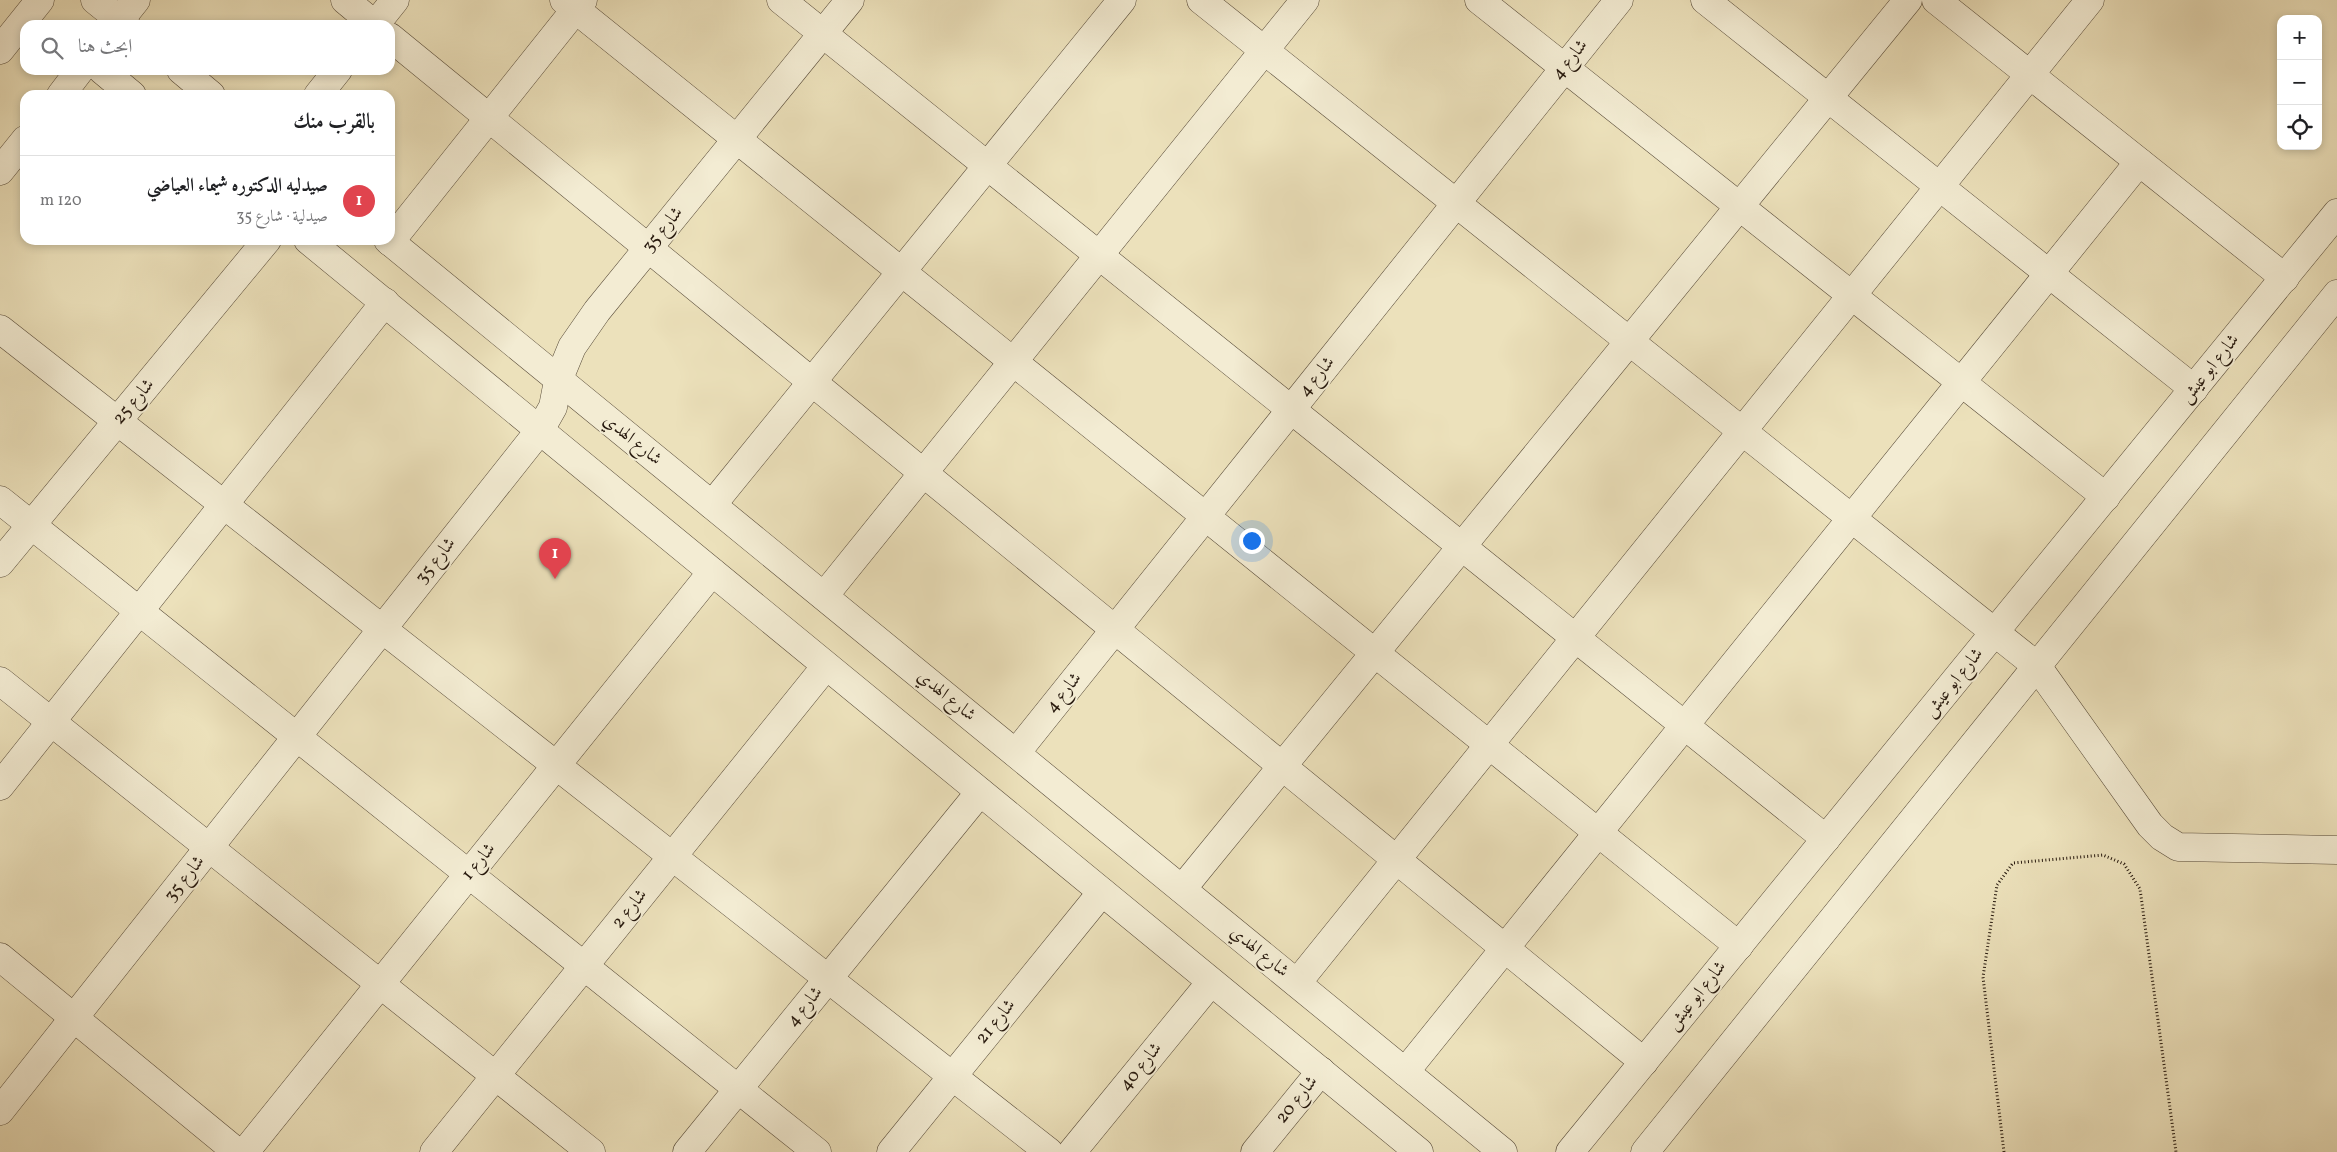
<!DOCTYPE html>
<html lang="ar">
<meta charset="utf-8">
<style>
body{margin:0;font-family:Vollkorn,Amiri,serif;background:#f2f2f2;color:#202124;direction:rtl}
.controls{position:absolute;right:15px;top:15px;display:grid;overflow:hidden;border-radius:10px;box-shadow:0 2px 8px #0003}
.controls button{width:45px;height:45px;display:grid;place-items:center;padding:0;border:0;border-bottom:1px solid #e0e0e0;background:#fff;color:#202124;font:25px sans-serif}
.you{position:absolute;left:1251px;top:540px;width:18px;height:18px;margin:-12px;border:4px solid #fff;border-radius:50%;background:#1a73e8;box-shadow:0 0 0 8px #1a73e833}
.badge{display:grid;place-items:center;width:32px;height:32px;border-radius:50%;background:#db2777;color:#fff;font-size:16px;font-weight:700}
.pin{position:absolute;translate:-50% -41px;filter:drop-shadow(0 1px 2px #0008)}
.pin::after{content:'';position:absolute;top:26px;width:18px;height:15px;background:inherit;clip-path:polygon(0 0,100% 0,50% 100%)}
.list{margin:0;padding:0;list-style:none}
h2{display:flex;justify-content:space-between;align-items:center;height:65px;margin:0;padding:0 20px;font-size:21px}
h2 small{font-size:16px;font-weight:400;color:#757577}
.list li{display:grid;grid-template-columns:32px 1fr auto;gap:15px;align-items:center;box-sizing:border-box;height:90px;padding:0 20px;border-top:1px solid #e0e0e0}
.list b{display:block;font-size:19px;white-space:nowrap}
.list p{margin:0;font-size:16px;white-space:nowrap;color:#757577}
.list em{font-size:16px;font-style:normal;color:#757577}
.icon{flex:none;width:28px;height:28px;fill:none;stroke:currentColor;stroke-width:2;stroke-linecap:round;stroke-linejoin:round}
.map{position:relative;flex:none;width:2337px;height:1152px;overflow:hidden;direction:ltr}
.search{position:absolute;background:#fff;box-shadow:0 2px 8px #0003;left:20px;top:20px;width:375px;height:55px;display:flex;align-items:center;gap:12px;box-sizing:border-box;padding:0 18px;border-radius:15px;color:#757577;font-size:19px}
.panel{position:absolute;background:#fff;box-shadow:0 2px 8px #0003;left:20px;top:90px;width:375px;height:155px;border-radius:15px;direction:rtl}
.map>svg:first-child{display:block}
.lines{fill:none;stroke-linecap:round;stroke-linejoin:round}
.minor-casing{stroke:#584b39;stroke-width:29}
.path{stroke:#27190e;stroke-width:3;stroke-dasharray:1 2.5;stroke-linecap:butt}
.minor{stroke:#f3ecd3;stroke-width:28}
.labels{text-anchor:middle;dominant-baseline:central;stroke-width:4;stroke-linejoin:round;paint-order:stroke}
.street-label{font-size:18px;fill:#27190e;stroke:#f3ecd3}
</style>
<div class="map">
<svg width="2337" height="1152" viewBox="0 0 2337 1152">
<rect width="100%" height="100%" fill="#ece1bb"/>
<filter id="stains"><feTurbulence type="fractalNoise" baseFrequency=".004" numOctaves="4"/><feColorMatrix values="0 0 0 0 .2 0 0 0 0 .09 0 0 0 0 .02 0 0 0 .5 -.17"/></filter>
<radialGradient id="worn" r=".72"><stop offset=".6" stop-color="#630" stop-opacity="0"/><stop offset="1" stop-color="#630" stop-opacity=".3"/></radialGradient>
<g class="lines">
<g class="minor-casing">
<g id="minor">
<polyline points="95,0 126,25"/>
<polyline points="345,0 375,25 395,0"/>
<polyline points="564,0 1739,946"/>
<polyline points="781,0 1826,839"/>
<polyline points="1201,0 2037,666 2150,825 2162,837 2178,847 2337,850"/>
<polyline points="1479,0 2106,497"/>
<polyline points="1705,0 2194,389"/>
<polyline points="1936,0 2285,278"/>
<polyline points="116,25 136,0"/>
<polyline points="390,37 1644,1062"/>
<polyline points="0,50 40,0"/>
<polyline points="102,70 132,95"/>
<polyline points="181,70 211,95"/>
<polyline points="61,95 80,70"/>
<polyline points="318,95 338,70"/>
<polyline points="0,171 25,140"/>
<polyline points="308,240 1419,1152"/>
<polyline points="388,240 1503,1152"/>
<polyline points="390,242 583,0"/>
<polyline points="0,329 1049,1152"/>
<polyline points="0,500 817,1152"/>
<polyline points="712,505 1122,0"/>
<polyline points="0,563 267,240"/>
<polyline points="824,596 1305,0"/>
<polyline points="0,681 591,1152"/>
<polyline points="1016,753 1619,0"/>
<polyline points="0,786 385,302"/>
<polyline points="1182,889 1908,0"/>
<polyline points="0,957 237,1152"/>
<polyline points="1297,983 2090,0"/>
<polyline points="1405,1072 2139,162"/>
<polyline points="0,1111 540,430 553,407 558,381 572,347 597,311 850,0"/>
<polyline points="245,1152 712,572"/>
<polyline points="434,1152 826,666"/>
<polyline points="687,1152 980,792"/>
<polyline points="891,1152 1102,892"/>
<polyline points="1072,1152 1211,982"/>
<polyline points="1255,1152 1321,1071"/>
<polyline points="1570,1152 2337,213"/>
<polyline points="1645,1152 2337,294"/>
</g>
</g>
<polyline class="path" points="2004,1152 1983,977 1997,885 2013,863 2103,855 2124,864 2140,889 2176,1152"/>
<use href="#minor" class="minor"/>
</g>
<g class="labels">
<g class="street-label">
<text transform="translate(1570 60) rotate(-51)">شارع 4</text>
<text transform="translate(663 230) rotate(-51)">شارع 35</text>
<text transform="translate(2210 369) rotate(-51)">شارع ابو عيش</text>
<text transform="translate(1317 377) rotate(-51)">شارع 4</text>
<text transform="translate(134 402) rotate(-50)">شارع 25</text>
<text transform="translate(632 440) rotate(39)">شارع الهدي</text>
<text transform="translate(436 561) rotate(-52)">شارع 35</text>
<text transform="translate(1954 683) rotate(-51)">شارع ابو عيش</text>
<text transform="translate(1064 693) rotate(-51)">شارع 4</text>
<text transform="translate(946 696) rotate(39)">شارع الهدي</text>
<text transform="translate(479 862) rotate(-51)">شارع 1</text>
<text transform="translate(185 879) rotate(-52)">شارع 35</text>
<text transform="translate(630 909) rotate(-51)">شارع 2</text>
<text transform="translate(1259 952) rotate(39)">شارع الهدي</text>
<text transform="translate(1697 996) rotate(-51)">شارع ابو عيش</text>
<text transform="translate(805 1007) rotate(-51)">شارع 4</text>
<text transform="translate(996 1022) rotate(-51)">شارع 21</text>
<text transform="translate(1141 1067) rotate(-51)">شارع 40</text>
<text transform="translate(1297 1100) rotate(-51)">شارع 20</text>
</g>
</g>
<rect width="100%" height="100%" filter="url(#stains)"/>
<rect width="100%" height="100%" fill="url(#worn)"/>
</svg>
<div class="controls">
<button>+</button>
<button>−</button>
<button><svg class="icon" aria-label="locate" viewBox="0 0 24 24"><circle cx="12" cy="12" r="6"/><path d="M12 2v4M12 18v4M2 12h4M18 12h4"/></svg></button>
</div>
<div class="you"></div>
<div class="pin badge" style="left:555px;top:579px;background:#e0444e">1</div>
<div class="search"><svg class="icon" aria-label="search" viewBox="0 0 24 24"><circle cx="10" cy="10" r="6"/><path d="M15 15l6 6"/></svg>ابحث هنا</div>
<section class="panel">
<h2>بالقرب منك<small></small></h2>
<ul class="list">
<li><span class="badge" style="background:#e0444e">1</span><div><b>صيدليه الدكتوره شيماء العياضي</b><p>صيدلية · شارع 35</p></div><em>120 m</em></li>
</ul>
</section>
</div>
